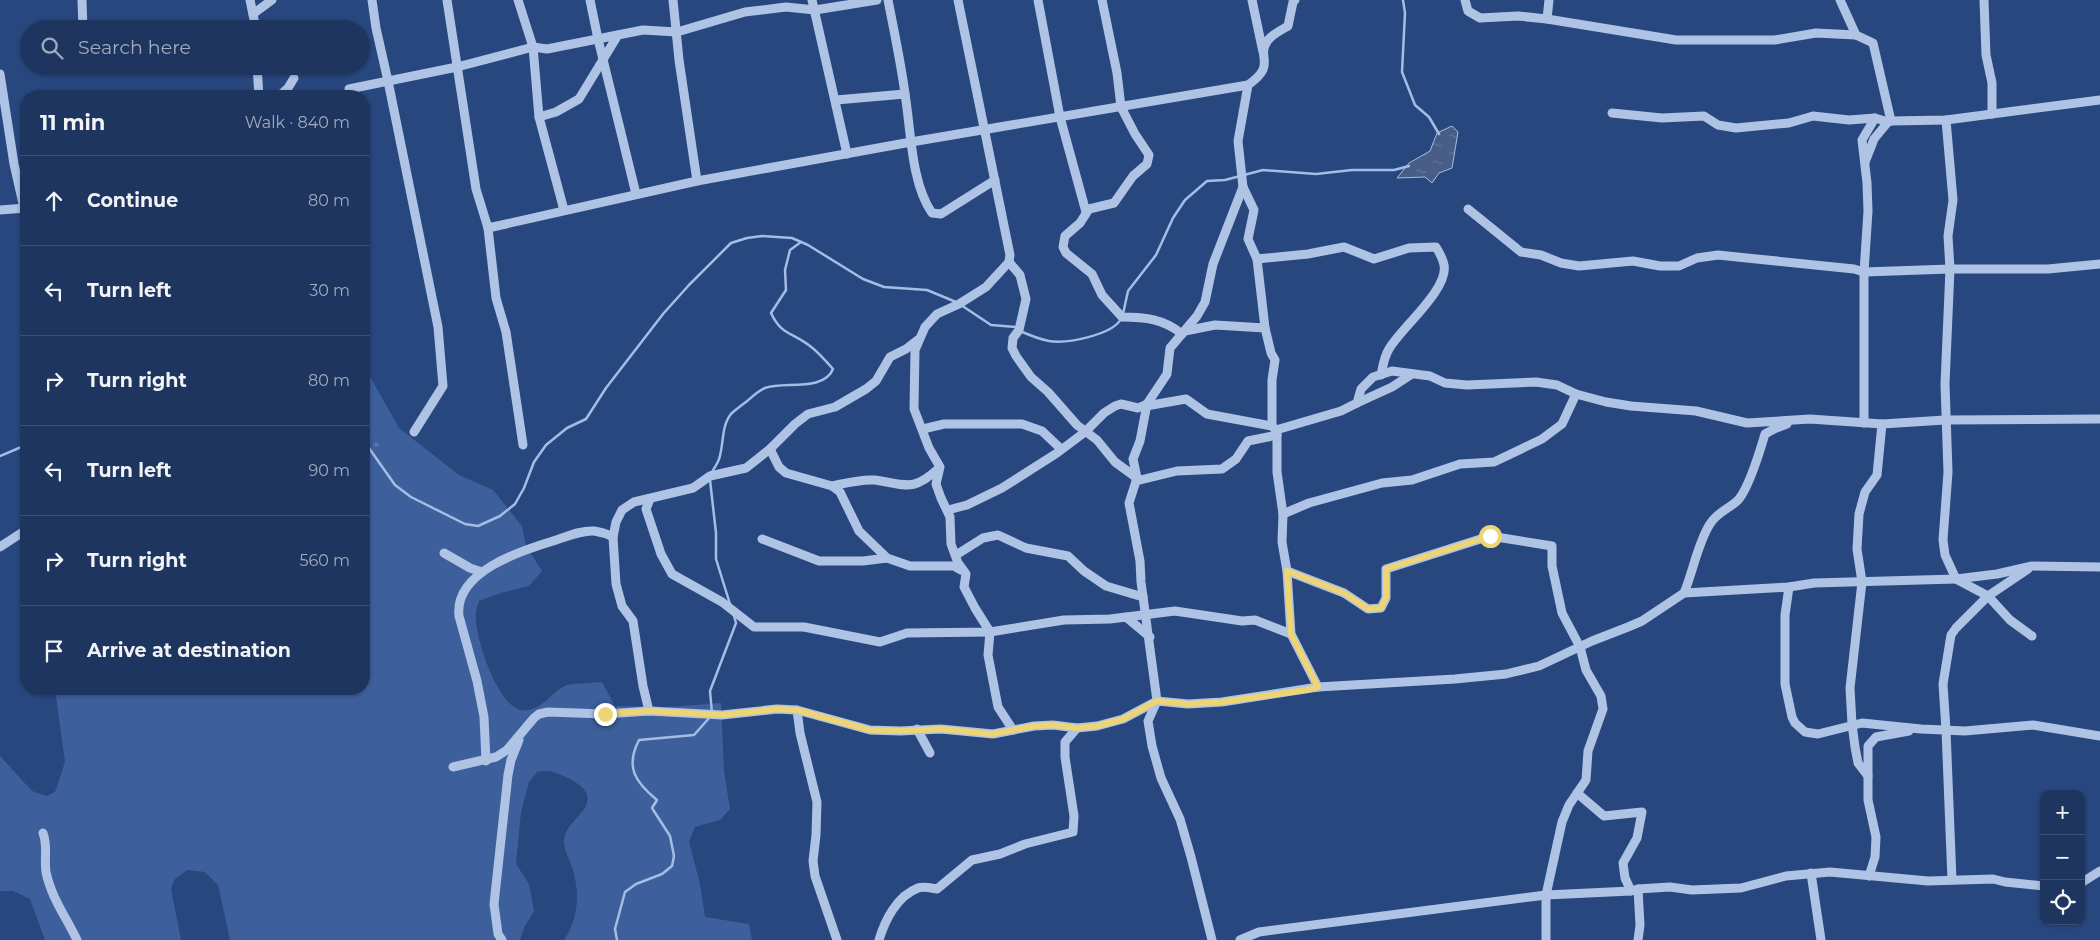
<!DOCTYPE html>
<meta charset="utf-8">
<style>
body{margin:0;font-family:Montserrat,sans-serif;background:#263d65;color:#f1f3f6}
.controls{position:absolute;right:15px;bottom:15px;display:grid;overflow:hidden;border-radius:10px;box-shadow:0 1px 4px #0004}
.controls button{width:45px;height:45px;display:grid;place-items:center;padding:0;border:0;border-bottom:1px solid #3c5074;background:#1e355f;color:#f1f3f6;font:25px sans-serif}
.stop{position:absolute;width:15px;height:15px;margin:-11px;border:4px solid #edd475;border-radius:50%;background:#fff}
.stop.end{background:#edd475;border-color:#fff;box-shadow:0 1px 5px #0008}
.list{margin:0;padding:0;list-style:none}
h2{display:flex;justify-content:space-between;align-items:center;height:65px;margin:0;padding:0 20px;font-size:21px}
h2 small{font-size:16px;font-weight:400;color:#a1abbd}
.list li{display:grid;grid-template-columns:32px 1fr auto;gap:15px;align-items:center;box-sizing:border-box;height:90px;padding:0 20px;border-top:1px solid #3c5074}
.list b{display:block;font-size:19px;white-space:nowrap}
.list em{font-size:16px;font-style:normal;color:#a1abbd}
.icon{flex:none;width:28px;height:28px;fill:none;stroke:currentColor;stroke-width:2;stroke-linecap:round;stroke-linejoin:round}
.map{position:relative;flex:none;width:2100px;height:940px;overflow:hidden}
.search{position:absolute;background:#1e355f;box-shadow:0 1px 4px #0004;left:20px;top:20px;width:350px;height:55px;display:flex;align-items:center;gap:12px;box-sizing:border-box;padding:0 18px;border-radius:28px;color:#a1abbd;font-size:19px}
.panel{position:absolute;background:#1e355f;box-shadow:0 1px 4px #0004;left:20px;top:90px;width:350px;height:605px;border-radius:20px}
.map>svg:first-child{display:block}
.green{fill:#3d5f9c}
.forest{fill:url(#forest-firs)}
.water{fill:url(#water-ripples);stroke:#a4bde5}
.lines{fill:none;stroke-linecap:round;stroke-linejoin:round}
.stream{stroke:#a4bde5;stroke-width:2.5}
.minor{stroke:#afc3e5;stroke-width:9}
.route{stroke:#edd475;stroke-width:6}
</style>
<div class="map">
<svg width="2100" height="940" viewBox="0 0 2100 940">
<defs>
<pattern id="forest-firs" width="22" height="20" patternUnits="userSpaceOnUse" patternTransform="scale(1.25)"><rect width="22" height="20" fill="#3d5f9c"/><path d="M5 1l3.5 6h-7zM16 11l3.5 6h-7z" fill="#5a77ab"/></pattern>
<pattern id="water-ripples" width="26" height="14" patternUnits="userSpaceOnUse" patternTransform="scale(1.25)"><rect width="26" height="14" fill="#485e87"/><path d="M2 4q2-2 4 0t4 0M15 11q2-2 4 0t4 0" fill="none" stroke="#637699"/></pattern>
</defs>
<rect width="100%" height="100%" fill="#28477f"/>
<path class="green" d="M364,369L368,373L399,428L459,475L493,490L522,526L526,546L542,571L529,586L501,593L479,601C478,605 476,609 476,612C473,633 497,706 521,710C542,713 553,689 567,685C578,683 591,683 602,682L615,706L668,707L721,703L724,771L730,809L720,820L695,827L689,842L700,884L705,917L749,924L752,940H564C579,918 580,891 572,867C569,859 564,849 564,841C565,821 591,813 587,795C584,784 563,775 553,772C548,770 542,771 537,772L529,782L521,812L516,864L529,884L534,911L524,928L520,940H230L218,885L205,872L187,870L174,880L171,889L181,940H45L30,899L13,891H0V756L32,791L47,796L55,792L65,762L55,689H364V457L376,461L381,447L364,429Z"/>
<polygon class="forest" points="364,429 381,447 376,461 364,457"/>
<polygon class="water" points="1452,126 1458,132 1452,168 1439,173 1432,183 1425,177 1397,178 1409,163 1430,151 1437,133"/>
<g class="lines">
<g class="stream">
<polyline points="1403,0 1405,13 1402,72 1415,105 1429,117 1439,134"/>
<polyline points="961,305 991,325 1016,327"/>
<polyline points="1123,314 1128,291 1156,255 1173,218 1185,200 1207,181 1225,180 1263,170 1316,174 1352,170 1394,170 1409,166"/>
<path d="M1020,331C1029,335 1039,339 1049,341C1067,344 1112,335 1121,319"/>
<polyline points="364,441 395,485 411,497 465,524 478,526 500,516 515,504 524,488 534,462 546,445 567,428 586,419 606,388 663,314 689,285 731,243 747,238 762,236 792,238 808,245 863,279 884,287 927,290 956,302"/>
<polyline points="0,456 26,445"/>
<path d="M712,472C714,468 718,463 719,459C724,445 721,426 731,414C735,410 742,405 746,402C752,397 758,391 765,388C783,381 824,392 833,369C826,361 818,352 810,346C792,332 781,335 771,313L786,290L785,270L790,250L801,242"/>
<polyline points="710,480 716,533 716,559 730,604"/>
<polyline points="712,713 710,691 736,623 734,616"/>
<path d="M617,940L615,929L625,892L636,884L662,874L672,866L674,856L670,836L652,808L657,800C635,782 625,767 639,740L694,735L710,717"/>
</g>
<g class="minor">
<polyline points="82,0 83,29"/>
<polyline points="250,0 256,29"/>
<polyline points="372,0 376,28 388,81 438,327 443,386 414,432"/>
<polyline points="447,0 476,189 488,228 496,298 506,332 523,445"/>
<polyline points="518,0 533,47 539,117"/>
<polyline points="590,0 598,39 636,194"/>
<polyline points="673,0 679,60 697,181"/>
<polyline points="812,0 847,154"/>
<path d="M888,0C894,31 901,63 905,94C911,130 911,183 932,213L941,214L995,180"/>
<polyline points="958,0 1010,255 1009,262 986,287 959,304 937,314 925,327 915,350 914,409 929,448 940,467 936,484 941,498 950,517 951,544 958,563 966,574 964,587 975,608 990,632 988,655 998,707 1013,730"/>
<polyline points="1038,0 1060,117 1086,212"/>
<path d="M1102,0L1117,73L1121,107L1135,134L1149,155L1147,164L1133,176L1114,203L1089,209L1080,223L1065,236L1063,247L1066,253L1092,274L1102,295L1122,317C1145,317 1164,319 1182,334"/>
<polyline points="1252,0 1263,52"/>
<polyline points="1465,0 1468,11 1480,18 1518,16 1547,19 1676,40 1775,40 1816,33 1856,35"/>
<polyline points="1840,0 1856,35 1873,43 1891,121 1946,120 2100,100"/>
<polyline points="1984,0 1986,55 1992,83 1992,114"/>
<polyline points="253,14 272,0"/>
<polyline points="1547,19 1549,0"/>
<polyline points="257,66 259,96"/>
<polyline points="0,74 14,164 24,208"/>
<polyline points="349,89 457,67 533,47 547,49 643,30 677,32 745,12 786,7 815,10 877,0"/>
<polyline points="279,96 288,88 294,78"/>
<polyline points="836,100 905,94"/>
<polyline points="1612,113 1662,118 1704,116 1718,125 1736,128 1789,123 1813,116 1849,120 1875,118 1888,122 1891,121"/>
<polyline points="1946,120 1953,200 1948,236 1950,269 1945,384 1948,472 1943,540 1945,555 1956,579 1988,596 2010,620 2032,636"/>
<polyline points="1865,162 1874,139 1888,122"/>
<polyline points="1243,187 1254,210 1248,239 1257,259 1265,328 1271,353 1275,360 1272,380 1272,426 1276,430 1277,435 1277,472 1283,514 1282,542 1287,571 1291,634 1318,687"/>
<polyline points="1468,209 1521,252 1541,255 1561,263 1579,266 1633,261 1660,266 1679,266 1697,258 1718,255 1854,269 1864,272 1950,269 2048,269 2100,264"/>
<polyline points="0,210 26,208"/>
<polyline points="564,210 539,117 556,112 579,99 618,35"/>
<path d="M488,228L697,181L911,142L1248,85C1278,64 1255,58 1268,40C1273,34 1281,30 1288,26L1293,2L1295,0"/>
<path d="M1257,259L1308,254L1344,247L1374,259L1409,248L1436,247C1439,252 1443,259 1444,265C1449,289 1401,328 1389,349C1384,357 1383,365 1381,375"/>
<polyline points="1009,262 1020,275 1026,299 1019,330 1013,338 1012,348 1016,356 1031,377 1048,392 1077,425 1097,440 1115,462 1137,478"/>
<polyline points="1185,331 1215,325 1265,328"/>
<polyline points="1357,403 1392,387 1412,374"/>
<polyline points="1146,406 1186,399 1207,414 1272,426"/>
<polyline points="1864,423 1864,272 1868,211 1867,183 1862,140 1875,118"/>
<polyline points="923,429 944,424 1022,424 1042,431 1061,449"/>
<polyline points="1276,430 1341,411 1357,403 1361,389 1373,377 1392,371 1430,376 1445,383 1467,385 1536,382 1557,385 1576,394 1606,402 1631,406 1696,411 1747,423 1810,419 1882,424 1945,420 2100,419"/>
<polyline points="770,449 779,467 786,473 832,486 840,492 859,531 887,558 910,566 954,566 961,570"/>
<polyline points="1136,481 1177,471 1222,469 1236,459 1248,441 1277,435"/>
<path d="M832,486C846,483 860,479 875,480C907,485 913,492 939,468"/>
<polyline points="650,499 646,509 661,554 672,574 722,602 754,627 804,627 880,642 907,633 990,632 1064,620 1110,619 1175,611 1242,621 1255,620 1291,634"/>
<polyline points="948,510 967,505 1002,488 1057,453 1085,432 1104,413 1115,406 1121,404 1138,408 1147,404"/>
<polyline points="1283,514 1309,503 1382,483 1412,480 1460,464 1494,462 1542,439 1562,424 1576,394"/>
<polyline points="762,539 819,561 863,561 887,558"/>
<polyline points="0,547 26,530"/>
<polyline points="444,553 470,568 482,572"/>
<polyline points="956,555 983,538 998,535 1026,548 1068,556 1084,571 1106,586 1143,597"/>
<polyline points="1287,571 1344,593 1368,609 1381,608 1386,598 1386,569 1490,536 1552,546 1552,566 1562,613 1580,647 1586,670 1601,696 1603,709 1588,751 1586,780 1569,805 1562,822 1546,895 1546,940"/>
<polyline points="1789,587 1785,615 1785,684 1792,717 1795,723 1805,732 1818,734 1862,723 1921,729 1965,731 2033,725 2100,736"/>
<path d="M1684,593C1693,572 1698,542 1710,524C1717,512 1731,508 1739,499C1750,485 1760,451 1765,434L1774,429L1787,424"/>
<polyline points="1126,617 1150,637"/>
<polyline points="797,710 800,733 817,802 816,835 813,861 815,876 837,940"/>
<polyline points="649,711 643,686 633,621 622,606 616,584 613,537 616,522 622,510 634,502 693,488 710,476 746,468 770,449 795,424 808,414 835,407 866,389 876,381 890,357 906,349 919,339"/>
<polyline points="917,729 930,753"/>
<path d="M486,761L484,717L477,681L459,616C454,572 520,551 553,541C566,537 581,530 594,531C601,532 607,534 613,537"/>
<polyline points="453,767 496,757 507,750 534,718 539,714 548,712 605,714 649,711 722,715 777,709 797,710 870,730 900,731 941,729 993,734 1034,726 1053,725 1077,728 1097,726 1123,719 1157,701 1188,704 1222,702 1318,687 1455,679 1506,674 1539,666 1592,641 1628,627 1642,621 1684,593 1789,587 1814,583 1956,579 1997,574 2032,566 2100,567"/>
<polyline points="1868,776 1858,763 1855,747 1852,724 1850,688 1862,582 1857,549 1859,514 1865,492 1877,475 1882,424"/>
<polyline points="1577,793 1604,816 1642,812 1637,838 1623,863 1625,878 1631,891"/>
<path d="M43,833C48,846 44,858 46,872C51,897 66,917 77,940"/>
<polyline points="1811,873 1821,940"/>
<polyline points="1869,876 1875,857 1876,837 1868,800 1868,746 1876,737 1909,731"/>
<polyline points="1952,880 1946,730 1943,684 1951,635 1956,628 1988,596 2028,569"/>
<polyline points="2081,883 2100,871"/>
<polyline points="502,940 498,934 494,904 508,775 511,760 519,740"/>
<path d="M879,940C885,920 897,896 918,888C923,886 931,888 937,889L972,860L1000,854L1025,844L1073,832L1074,816L1065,757V742L1077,728"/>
<polyline points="1212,940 1191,857 1180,819 1161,778 1152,746 1148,721 1157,701 1141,582 1140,561 1129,503 1137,478 1133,459 1140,441 1147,404 1167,374 1170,348 1197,316 1205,302 1213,264 1243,187 1238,141 1248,85"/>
<polyline points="1240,940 1259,932 1546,895 1631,891 1638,889 1670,887 1692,890 1741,888 1786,876 1830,872 1928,881 1993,879 2005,882 2044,886"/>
<polyline points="1638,940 1640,925 1638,889"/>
</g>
</g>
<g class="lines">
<polyline class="route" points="605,714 649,711 722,715 777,709 797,710 870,730 900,731 941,729 992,734 1034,726 1054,725 1077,728 1097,726 1123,719 1157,701 1188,704 1222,702 1306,690 1318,687 1291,634 1287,571 1344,593 1368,609 1381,608 1386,598 1386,569 1490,536"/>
</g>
</svg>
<div class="controls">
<button>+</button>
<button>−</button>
<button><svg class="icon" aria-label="locate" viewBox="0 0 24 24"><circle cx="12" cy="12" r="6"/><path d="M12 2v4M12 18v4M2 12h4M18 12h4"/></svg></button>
</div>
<div class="stop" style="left:1490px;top:536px"></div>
<div class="stop end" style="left:605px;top:714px"></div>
<div class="search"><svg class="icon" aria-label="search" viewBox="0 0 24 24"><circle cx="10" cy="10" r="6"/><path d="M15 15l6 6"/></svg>Search here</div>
<section class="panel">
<h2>11 min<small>Walk · 840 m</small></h2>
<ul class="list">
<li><svg class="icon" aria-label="ahead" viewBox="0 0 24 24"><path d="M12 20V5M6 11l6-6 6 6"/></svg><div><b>Continue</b></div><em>80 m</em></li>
<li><svg class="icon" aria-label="left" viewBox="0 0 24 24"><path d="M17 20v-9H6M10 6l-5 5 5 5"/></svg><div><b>Turn left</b></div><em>30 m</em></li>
<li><svg class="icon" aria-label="right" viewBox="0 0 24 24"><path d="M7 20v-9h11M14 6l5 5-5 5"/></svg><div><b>Turn right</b></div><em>80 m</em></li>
<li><svg class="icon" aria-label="left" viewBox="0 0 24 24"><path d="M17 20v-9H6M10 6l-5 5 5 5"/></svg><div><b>Turn left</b></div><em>90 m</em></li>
<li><svg class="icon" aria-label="right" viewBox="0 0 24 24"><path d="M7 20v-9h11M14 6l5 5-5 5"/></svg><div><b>Turn right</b></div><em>560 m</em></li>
<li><svg class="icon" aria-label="arrive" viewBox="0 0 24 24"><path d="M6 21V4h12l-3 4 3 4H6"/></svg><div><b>Arrive at destination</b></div></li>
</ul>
</section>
</div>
